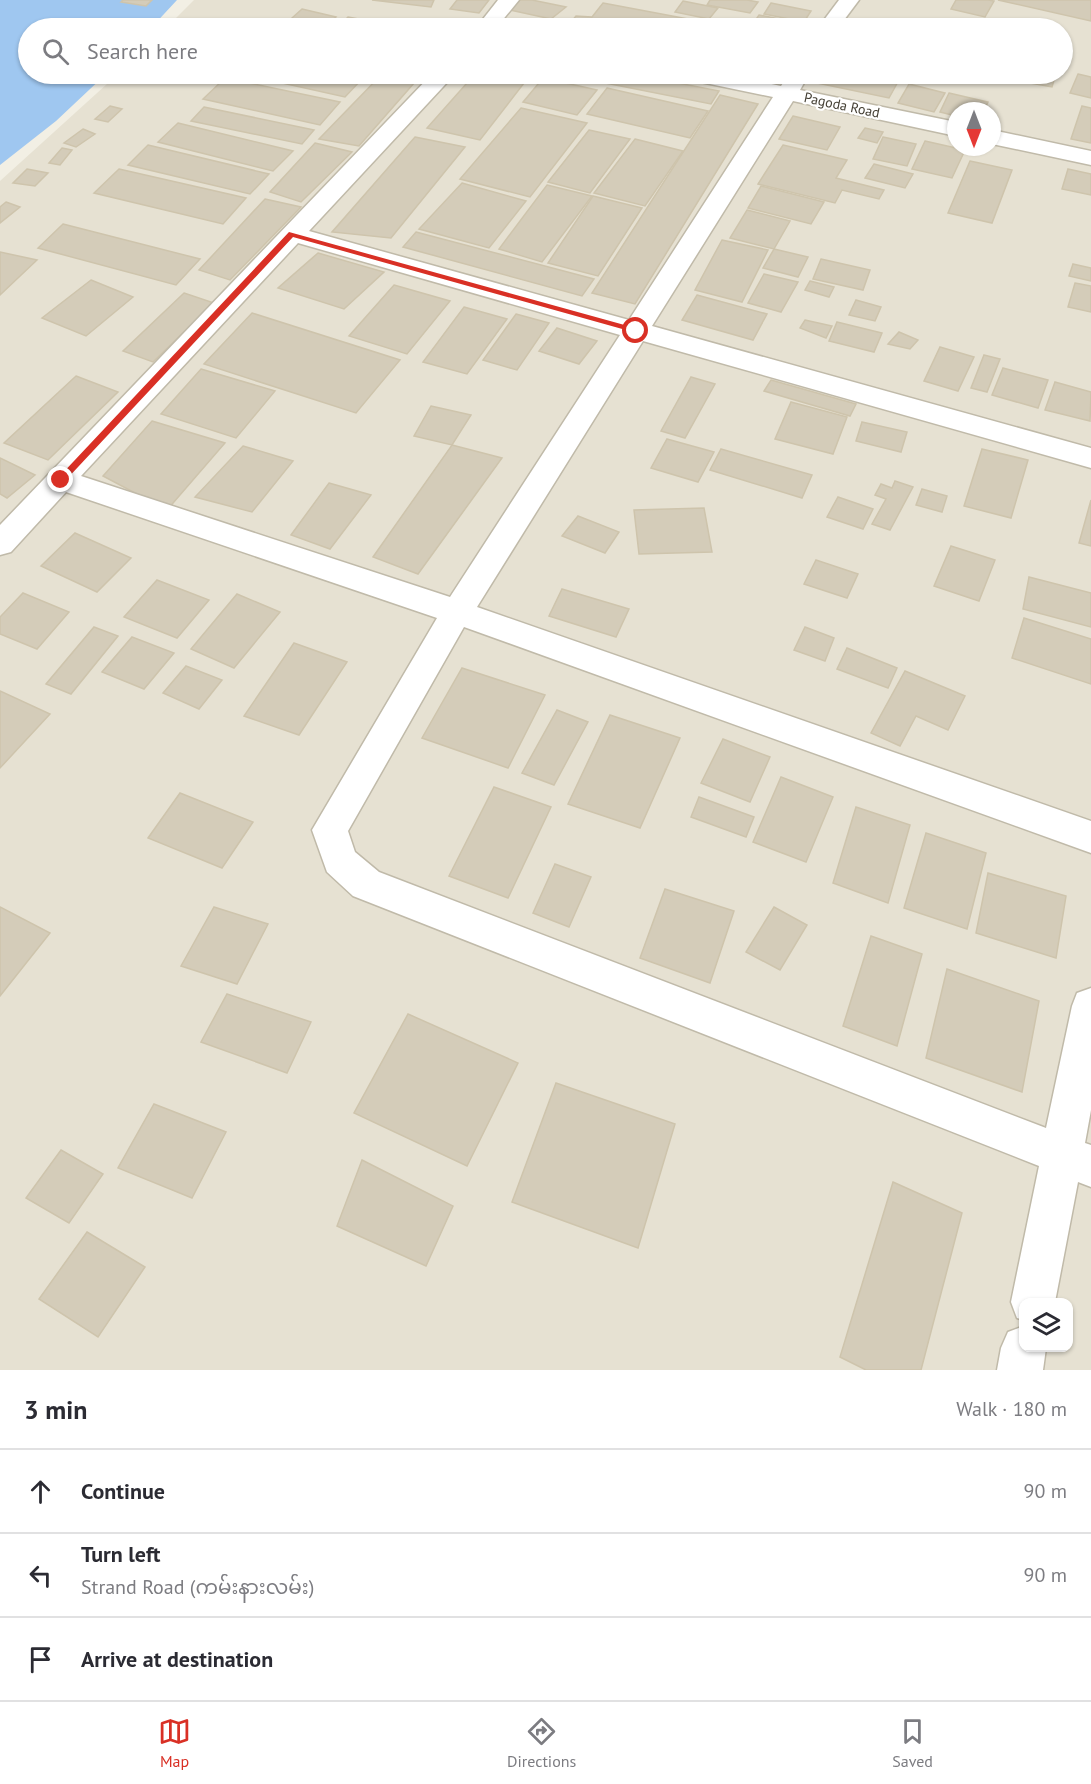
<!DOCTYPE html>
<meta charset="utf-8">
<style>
body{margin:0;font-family:"PT Sans","Noto Sans Myanmar",sans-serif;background:#f7f7f7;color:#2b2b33}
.controls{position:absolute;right:18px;bottom:18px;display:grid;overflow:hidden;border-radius:12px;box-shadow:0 2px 4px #0004}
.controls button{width:54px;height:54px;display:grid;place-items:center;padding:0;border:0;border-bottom:2px solid #e1e1e2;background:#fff;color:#2b2b33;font:30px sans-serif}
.compass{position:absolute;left:947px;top:102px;width:54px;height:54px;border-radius:50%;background:#fff;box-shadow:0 2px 4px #0004;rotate:180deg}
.stop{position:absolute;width:18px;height:18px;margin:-14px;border:4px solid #d93025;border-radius:50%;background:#fff}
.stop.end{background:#d93025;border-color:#fff;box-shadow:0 2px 6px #0008}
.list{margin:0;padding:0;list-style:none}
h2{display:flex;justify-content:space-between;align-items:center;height:78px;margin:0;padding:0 24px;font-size:26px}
h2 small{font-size:20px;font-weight:400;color:#7c7c81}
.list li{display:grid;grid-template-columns:39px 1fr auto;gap:18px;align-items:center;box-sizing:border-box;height:84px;padding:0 24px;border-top:2px solid #e1e1e2}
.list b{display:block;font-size:22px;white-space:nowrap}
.list p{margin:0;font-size:20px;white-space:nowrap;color:#7c7c81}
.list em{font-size:20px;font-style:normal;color:#7c7c81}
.icon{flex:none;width:33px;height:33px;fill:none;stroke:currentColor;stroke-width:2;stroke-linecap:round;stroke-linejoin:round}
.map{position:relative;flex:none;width:1091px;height:1370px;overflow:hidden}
.search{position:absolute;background:#fff;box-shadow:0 2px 4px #0004;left:18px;right:18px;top:18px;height:66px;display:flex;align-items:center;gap:15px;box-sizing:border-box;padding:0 21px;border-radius:33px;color:#7c7c81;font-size:22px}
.sheet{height:330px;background:#fff}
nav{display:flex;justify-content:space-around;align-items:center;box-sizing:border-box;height:84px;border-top:2px solid #e1e1e2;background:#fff;font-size:16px;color:#7c7c81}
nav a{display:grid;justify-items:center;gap:3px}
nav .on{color:#d93025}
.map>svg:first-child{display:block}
.residential{fill:#e6e1d2;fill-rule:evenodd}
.water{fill:#9fc7f0}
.building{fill:#d4ccb9;stroke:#cec4ac;stroke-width:1.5}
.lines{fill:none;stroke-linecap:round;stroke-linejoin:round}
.minor-casing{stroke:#c0baa9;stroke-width:3}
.minor{fill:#fff;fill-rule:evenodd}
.route{fill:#d93025}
.labels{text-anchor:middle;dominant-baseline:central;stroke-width:4.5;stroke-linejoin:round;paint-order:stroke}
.far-street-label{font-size:14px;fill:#443f34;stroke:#fff}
</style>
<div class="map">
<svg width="1091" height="1370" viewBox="0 0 1091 1370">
<rect width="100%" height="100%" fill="#f2efe4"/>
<path class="residential" d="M194,0H1091V1370H0V181L118,74H1062V28H166ZM956,111H992V147H956ZM1024,1302H1068V1348H1024Z"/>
<polygon class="water" points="0,0 177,0 151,28 28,28 28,74 106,74 56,121 0,165"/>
<g class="building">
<polygon points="123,0 152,0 146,6 121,2"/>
<polygon points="372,0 434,0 431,7"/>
<polygon points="457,0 489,0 479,13 450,9"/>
<polygon points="519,0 532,0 566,7 551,19 510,10"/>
<polygon points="710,0 747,0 758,2 750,13 707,5"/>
<polygon points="956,0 988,0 994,1 985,17 951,9"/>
<polygon points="998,0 1091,0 1091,21"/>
<polygon points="683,1 718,8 709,19 675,12"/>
<polygon points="603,3 736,28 566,28 576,16 592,17"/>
<polygon points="771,3 811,11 804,22 764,14"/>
<polygon points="302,9 336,17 326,28 283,26"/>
<polygon points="759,15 805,24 802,28 768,28 752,25"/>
<polygon points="348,17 401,27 337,28"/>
<polygon points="510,19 543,26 541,28 505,28"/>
<polygon points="242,74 344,74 363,78 345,97"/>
<polygon points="382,74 422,74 359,146 319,139"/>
<polygon points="475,74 531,74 480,140 427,128"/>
<polygon points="560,74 632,74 719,91 711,104"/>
<polygon points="727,74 760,74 757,79"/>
<polygon points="822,74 880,74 900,78 889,98 817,83"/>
<polygon points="1009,74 1056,74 1052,87 1008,79"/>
<polygon points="1078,74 1091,77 1091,98 1070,93"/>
<polygon points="225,78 340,102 320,125 203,99"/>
<polygon points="543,78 597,90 577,115 523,102"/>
<polygon points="909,84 945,93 934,112 898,103"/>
<polygon points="607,88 708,111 690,138 587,114"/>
<polygon points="949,93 988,102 984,111 956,111 956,116 940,112"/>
<polygon points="720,95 758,104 635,304 592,293"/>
<polygon points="110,106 122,109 108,122 95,119"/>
<polygon points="1082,106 1091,108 1091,143 1071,139"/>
<polygon points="204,107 314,130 302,144 191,121"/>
<polygon points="521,108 587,123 530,197 460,179"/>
<polygon points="793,116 840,127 827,150 779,139"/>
<polygon points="178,123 293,151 273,171 158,142"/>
<polygon points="865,128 883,132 877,143 858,138"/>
<polygon points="83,129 95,134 76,147 64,143"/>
<polygon points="589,130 630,139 590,193 548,182"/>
<polygon points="415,137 465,147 391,238 332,232"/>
<polygon points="883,137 916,144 907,166 873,159"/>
<polygon points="635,139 683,151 645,206 594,193"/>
<polygon points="925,141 965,150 952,178 912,169"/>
<polygon points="315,143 352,152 301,202 270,192"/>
<polygon points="148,145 269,174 250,194 128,165"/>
<polygon points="783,145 847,160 836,178 884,190 879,199 842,190 835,203 758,184"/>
<polygon points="62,148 72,150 60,165 49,163"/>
<polygon points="970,161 1012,170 992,223 948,213"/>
<polygon points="874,164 913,174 905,188 865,178"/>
<polygon points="27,169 48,173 35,186 13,183"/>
<polygon points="119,169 246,198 223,224 94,193"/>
<polygon points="1068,169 1091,174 1091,195 1062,189"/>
<polygon points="462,183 526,201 489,248 419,229"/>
<polygon points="547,185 592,196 542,262 499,249"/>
<polygon points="761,186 824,202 811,224 748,208"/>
<polygon points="593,196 642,208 598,276 548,263"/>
<polygon points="265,199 301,207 230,280 199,270"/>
<polygon points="6,202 20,207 0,223 0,207"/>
<polygon points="747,210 790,221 774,249 730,238"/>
<polygon points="63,224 200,259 176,285 38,248"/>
<polygon points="416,232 594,279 582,296 403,247"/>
<polygon points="722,240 768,250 742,302 695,290"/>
<polygon points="774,249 808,257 798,277 763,268"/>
<polygon points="0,252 37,260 0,295"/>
<polygon points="318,253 384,272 344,309 278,288"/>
<polygon points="821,259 870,270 863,290 813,279"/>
<polygon points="1073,264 1091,268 1091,281 1069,276"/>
<polygon points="764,274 798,282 781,312 748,303"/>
<polygon points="91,280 133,297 86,336 42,318"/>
<polygon points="810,281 834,287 829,297 805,290"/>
<polygon points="1075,283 1091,286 1091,312 1068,307"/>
<polygon points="394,285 450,301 407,354 349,336"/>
<polygon points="184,293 214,303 153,362 123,351"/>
<polygon points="697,295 767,314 753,340 682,320"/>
<polygon points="856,300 881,307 875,321 849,315"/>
<polygon points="464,307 507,319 467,374 423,362"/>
<polygon points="252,313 400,360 356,413 204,364"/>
<polygon points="516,314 549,323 517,370 483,360"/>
<polygon points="805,320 832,326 826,338 800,328"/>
<polygon points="837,322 882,333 874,352 829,341"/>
<polygon points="557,328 597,341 579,364 539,351"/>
<polygon points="899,332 918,340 910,349 888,344"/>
<polygon points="940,347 974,357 958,391 924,381"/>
<polygon points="984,355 1000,359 987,392 971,388"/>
<polygon points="1003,368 1048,380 1038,408 992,395"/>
<polygon points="201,369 275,391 236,438 161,414"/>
<polygon points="76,376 118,392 48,460 4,443"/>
<polygon points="691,377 715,384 685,438 661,431"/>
<polygon points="771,380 856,404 850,416 764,391"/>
<polygon points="1055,382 1091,392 1090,421 1045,410"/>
<polygon points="791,402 847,417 833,454 775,439"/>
<polygon points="431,406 471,415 452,445 414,436"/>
<polygon points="152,421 225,443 167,510 103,476"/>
<polygon points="862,422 907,432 901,452 856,441"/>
<polygon points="667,439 714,452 698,482 651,468"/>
<polygon points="452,445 502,458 418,574 373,557"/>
<polygon points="243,446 293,461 252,512 195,497"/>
<polygon points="721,449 812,475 802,498 710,470"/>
<polygon points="982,449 1028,460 1011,518 964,506"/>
<polygon points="0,458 35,475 7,498 0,494"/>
<polygon points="895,481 913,487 890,530 872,524 886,499 875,495 881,484 892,488"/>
<polygon points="329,483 371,495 330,549 291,535"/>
<polygon points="922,489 947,496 942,512 916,505"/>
<polygon points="838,497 873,509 863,529 827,517"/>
<polygon points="1091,500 1091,546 1079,543"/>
<polygon points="704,508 712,552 639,554 634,510"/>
<polygon points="578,516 619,532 605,553 562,536"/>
<polygon points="75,533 131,558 97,592 41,566"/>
<polygon points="951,546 995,560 979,601 934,586"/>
<polygon points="816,560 858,574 847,598 804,584"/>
<polygon points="1029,577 1091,593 1091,627 1023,609"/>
<polygon points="157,580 209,600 177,638 124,617"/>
<polygon points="562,589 629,609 616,637 549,616"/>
<polygon points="23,593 69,612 37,649 0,634 0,617"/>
<polygon points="237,594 280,612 234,668 191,649"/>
<polygon points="1024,618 1091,639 1091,684 1012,658"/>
<polygon points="94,627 118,636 71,694 46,684"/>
<polygon points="805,627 834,638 825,661 794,650"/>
<polygon points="132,637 174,653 144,689 102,672"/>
<polygon points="294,643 347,662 299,735 244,716"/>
<polygon points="847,648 897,668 888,688 837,669"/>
<polygon points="186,666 222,680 199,709 163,693"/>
<polygon points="462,668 545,695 508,768 422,738"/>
<polygon points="905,671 965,696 948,730 916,716 900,746 871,733"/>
<polygon points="0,691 50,714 0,768"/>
<polygon points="557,710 588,722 554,785 522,773"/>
<polygon points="610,715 680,738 640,828 568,804"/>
<polygon points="723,739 770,757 750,802 701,783"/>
<polygon points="781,777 833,797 806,862 753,842"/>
<polygon points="494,787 551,807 508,898 449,876"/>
<polygon points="180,793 253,822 222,868 148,838"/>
<polygon points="699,797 754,817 746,837 691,817"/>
<polygon points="856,807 910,825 888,903 833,883"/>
<polygon points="926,833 986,853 967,929 904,908"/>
<polygon points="555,864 591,877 569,927 533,913"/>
<polygon points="988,873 1066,896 1056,958 976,933"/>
<polygon points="665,889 734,911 710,983 640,958"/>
<polygon points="0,907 50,933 0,996"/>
<polygon points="214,907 268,924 237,984 181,966"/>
<polygon points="774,907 807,925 780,970 746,952"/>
<polygon points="871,936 922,954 897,1046 843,1026"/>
<polygon points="947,969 1039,1001 1022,1092 926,1058"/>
<polygon points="227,994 311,1022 287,1073 201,1042"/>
<polygon points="408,1014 518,1063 467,1166 354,1113"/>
<polygon points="556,1083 675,1124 638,1248 512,1202"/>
<polygon points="154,1104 226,1132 192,1198 118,1168"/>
<polygon points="61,1150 103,1174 69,1223 26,1198"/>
<polygon points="362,1160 453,1206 426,1266 337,1226"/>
<polygon points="893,1182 962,1213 921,1370 866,1370 840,1357"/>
<polygon points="87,1232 145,1267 98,1337 39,1299"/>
</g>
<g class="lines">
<g class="minor-casing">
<g id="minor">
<polygon points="498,0 519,0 496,28 476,28"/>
<polygon points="839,0 859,0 838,28 818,28"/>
<path d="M432,74H455L309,231L629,320L773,97L686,79L684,74H723L781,86L789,74H809L800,90L956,122V136L793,101L652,326L1091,448V468L643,341L477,607L1091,821V853L464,627L348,831L355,852L379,872L1046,1128L1072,1006L1077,993L1091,988V1110L1085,1143L1091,1145V1187L1078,1182L1055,1302H1024V1320L1017,1318L1011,1302L1039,1166L353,896L327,872L312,830L437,618L66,492L11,552L0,555V525ZM298,243L620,335L450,597L81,476Z"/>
<polygon points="992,130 1091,151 1091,165 992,144"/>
<polygon points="1024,1326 1024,1348 1046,1348 1043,1370 997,1370 1001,1348 1008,1332"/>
</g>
</g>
<use href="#minor" class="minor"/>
</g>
<polygon class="route" points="289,232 639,329 640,331 633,332 293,237 64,482 58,482 58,478"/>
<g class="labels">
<g class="far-street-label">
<text transform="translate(842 105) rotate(12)">Pagoda Road</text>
</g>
</g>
</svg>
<div class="controls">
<button><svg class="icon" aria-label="layers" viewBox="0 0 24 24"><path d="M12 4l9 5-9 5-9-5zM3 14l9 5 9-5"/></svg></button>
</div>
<svg class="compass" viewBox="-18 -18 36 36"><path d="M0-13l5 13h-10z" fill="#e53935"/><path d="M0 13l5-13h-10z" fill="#7c7c81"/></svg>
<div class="stop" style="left:636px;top:331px"></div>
<div class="stop end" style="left:61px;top:480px"></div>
<div class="search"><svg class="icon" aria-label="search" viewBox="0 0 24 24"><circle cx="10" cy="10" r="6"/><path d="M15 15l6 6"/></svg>Search here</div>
</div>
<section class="sheet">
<h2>3 min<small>Walk · 180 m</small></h2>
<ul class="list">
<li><svg class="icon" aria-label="ahead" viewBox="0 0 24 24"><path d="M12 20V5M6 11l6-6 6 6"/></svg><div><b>Continue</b></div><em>90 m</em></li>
<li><svg class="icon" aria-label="left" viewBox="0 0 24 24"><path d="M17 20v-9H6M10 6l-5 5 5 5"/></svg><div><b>Turn left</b><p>Strand Road (ကမ်းနားလမ်း)</p></div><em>90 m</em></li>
<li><svg class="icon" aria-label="arrive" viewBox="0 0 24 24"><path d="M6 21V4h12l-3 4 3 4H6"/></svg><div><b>Arrive at destination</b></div></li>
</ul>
</section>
<nav>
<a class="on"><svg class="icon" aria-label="map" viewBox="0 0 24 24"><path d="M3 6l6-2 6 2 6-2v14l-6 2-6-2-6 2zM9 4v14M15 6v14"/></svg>Map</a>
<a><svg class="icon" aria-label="directions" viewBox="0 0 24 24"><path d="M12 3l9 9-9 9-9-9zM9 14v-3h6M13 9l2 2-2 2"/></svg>Directions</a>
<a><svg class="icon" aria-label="saved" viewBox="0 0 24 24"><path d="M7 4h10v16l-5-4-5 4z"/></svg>Saved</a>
</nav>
